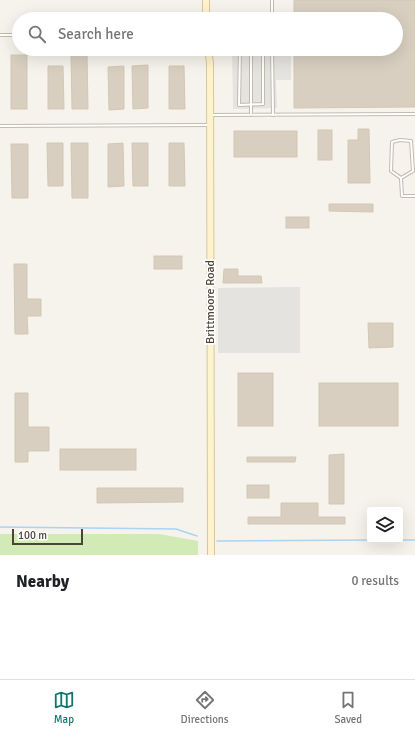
<!DOCTYPE html>
<style>
body{margin:0;font-family:Signika,sans-serif;background:#f2f2f2;color:#202124}
.controls{position:absolute;right:12px;bottom:12px;display:grid;overflow:hidden;border-radius:4px;box-shadow:0 4px 16px #0002}
.controls button{width:36px;height:36px;display:grid;place-items:center;padding:0;border:0;border-bottom:1px solid #e0e0e0;background:#fff;color:#202124;font:20px sans-serif}
.scale{position:absolute;left:12px;bottom:10px;width:71px;box-sizing:border-box;padding-left:4px;border:2px solid #4b4439;border-top:0;font-size:11px;line-height:14px;white-space:nowrap;color:#4b4439;-webkit-text-stroke:3px #fff;paint-order:stroke}
.list{margin:0;padding:0;list-style:none}
h2{display:flex;justify-content:space-between;align-items:center;height:52px;margin:0;padding:0 16px;font-size:17px}
h2 small{font-size:13px;font-weight:400;color:#757577}
.icon{flex:none;width:22px;height:22px;fill:none;stroke:currentColor;stroke-width:2;stroke-linecap:round;stroke-linejoin:round}
.map{position:relative;flex:none;width:415px;height:555px;overflow:hidden}
.search{position:absolute;background:#fff;box-shadow:0 4px 16px #0002;left:12px;right:12px;top:12px;height:44px;display:flex;align-items:center;gap:10px;box-sizing:border-box;padding:0 14px;border-radius:22px;color:#757577;font-size:15px}
.sheet{height:124px;background:#fff}
nav{display:flex;justify-content:space-around;align-items:center;box-sizing:border-box;height:56px;border-top:1px solid #e0e0e0;background:#fff;font-size:11px;color:#757577}
nav a{display:grid;justify-items:center;gap:2px}
nav .on{color:#0f766e}
.map>svg:first-child{display:block}
.green{fill:#d2eab5}
.parking{fill:#e5e3e0}
.lines{fill:none;stroke-linecap:round;stroke-linejoin:round}
.stream{stroke:#a9d4f2;stroke-width:1.5}
.building{fill:#d8cfc1;stroke:#d3c7b4}
.service-casing{stroke:#c2bbae;stroke-width:4}
.secondary-casing{stroke:#d6c79b;stroke-width:8}
.service{stroke:#fff;stroke-width:2}
.secondary{stroke:#fff3cd;stroke-width:6}
.labels{text-anchor:middle;dominant-baseline:central;stroke-width:3.5;stroke-linejoin:round;paint-order:stroke}
.street-label{font-size:12px;fill:#4b4439;stroke:#fff}
</style>
<div class="map">
<svg width="415" height="555" viewBox="0 0 415 555">
<rect width="100%" height="100%" fill="#f6f3ec"/>
<polygon class="green" points="0,534 159,534 198,541 198,555 0,555"/>
<g class="parking">
<polygon points="232,49 291,49 291,80 276,80 277,108 233,109"/>
<polygon points="300,287 300,353 218,353 218,288"/>
</g>
<g class="lines">
<g class="stream">
<polyline points="0,527 176,529 197,536"/>
<polyline points="400,540 415,540"/>
<polyline points="217,541 370,540"/>
</g>
</g>
<g class="building">
<polygon points="294,0 415,0 415,107 294,108 294,50 315,50 315,49 396,49 396,19 294,19"/>
<polygon points="71,54 87,54 88,109 72,109"/>
<rect x="11" y="55" width="16" height="54"/>
<polygon points="148,65 148,108 133,109 132,66"/>
<polygon points="48,66 63,66 64,109 48,109"/>
<polygon points="124,66 124,109 109,110 108,67"/>
<polygon points="169,66 184,66 185,109 169,109"/>
<polygon points="358,129 369,129 370,183 348,183 348,140 358,140"/>
<rect x="318" y="130" width="14" height="30"/>
<rect x="234" y="131" width="63" height="26"/>
<polygon points="47,143 63,143 63,186 48,186"/>
<polygon points="71,143 88,143 88,198 72,198"/>
<polygon points="123,143 124,186 108,187 108,144"/>
<polygon points="132,143 148,143 148,186 133,186"/>
<polygon points="169,143 184,143 185,186 169,186"/>
<polygon points="11,144 28,144 28,198 12,198"/>
<polygon points="329,204 373,204 373,212 329,211"/>
<rect x="286" y="217" width="23" height="11"/>
<rect x="154" y="256" width="28" height="13"/>
<polygon points="14,264 27,264 27,299 41,299 41,316 27,316 28,334 15,334"/>
<polygon points="224,269 238,269 238,276 261,276 262,283 223,283"/>
<polygon points="368,323 393,323 393,347 369,348"/>
<rect x="238" y="373" width="35" height="53"/>
<rect x="319" y="383" width="79" height="43"/>
<polygon points="15,393 28,393 28,427 49,427 49,451 28,451 28,462 15,462"/>
<rect x="60" y="449" width="76" height="21"/>
<polygon points="344,454 344,504 329,504 329,455"/>
<polygon points="247,457 296,457 295,462 247,462"/>
<rect x="247" y="485" width="22" height="13"/>
<polygon points="97,488 183,488 183,502 97,503"/>
<polygon points="281,503 318,503 318,517 345,517 345,524 248,524 248,517 281,517"/>
</g>
<g class="lines">
<g class="service-casing">
<g id="service">
<polyline points="272,0 272,19"/>
<polyline points="0,35 19,35"/>
<polyline points="240,49 239,105 263,104 263,49"/>
<polyline points="251,49 251,115"/>
<polyline points="272,49 273,115"/>
<polyline points="211,115 415,114"/>
<polyline points="0,126 209,125"/>
<polygon points="400,140 411,141 413,171 401,178 391,171 392,142"/>
<polyline points="401,179 402,196 415,196"/>
</g>
</g>
<g class="secondary-casing">
<g id="secondary">
<polyline points="206,0 206,19"/>
<polyline points="208,49 210,63 211,555"/>
</g>
</g>
<use href="#service" class="service"/>
<use href="#secondary" class="secondary"/>
</g>
<g class="labels">
<g class="street-label">
<text transform="translate(210 302) rotate(-90)">Brittmoore Road</text>
</g>
</g>
</svg>
<div class="controls">
<button><svg class="icon" aria-label="layers" viewBox="0 0 24 24"><path d="M12 4l9 5-9 5-9-5zM3 14l9 5 9-5"/></svg></button>
</div>
<div class="scale">100 m</div>
<div class="search"><svg class="icon" aria-label="search" viewBox="0 0 24 24"><circle cx="10" cy="10" r="6"/><path d="M15 15l6 6"/></svg>Search here</div>
</div>
<section class="sheet">
<h2>Nearby<small>0 results</small></h2>
<ul class="list">
</ul>
</section>
<nav>
<a class="on"><svg class="icon" aria-label="map" viewBox="0 0 24 24"><path d="M3 6l6-2 6 2 6-2v14l-6 2-6-2-6 2zM9 4v14M15 6v14"/></svg>Map</a>
<a><svg class="icon" aria-label="directions" viewBox="0 0 24 24"><path d="M12 3l9 9-9 9-9-9zM9 14v-3h6M13 9l2 2-2 2"/></svg>Directions</a>
<a><svg class="icon" aria-label="saved" viewBox="0 0 24 24"><path d="M7 4h10v16l-5-4-5 4z"/></svg>Saved</a>
</nav>
